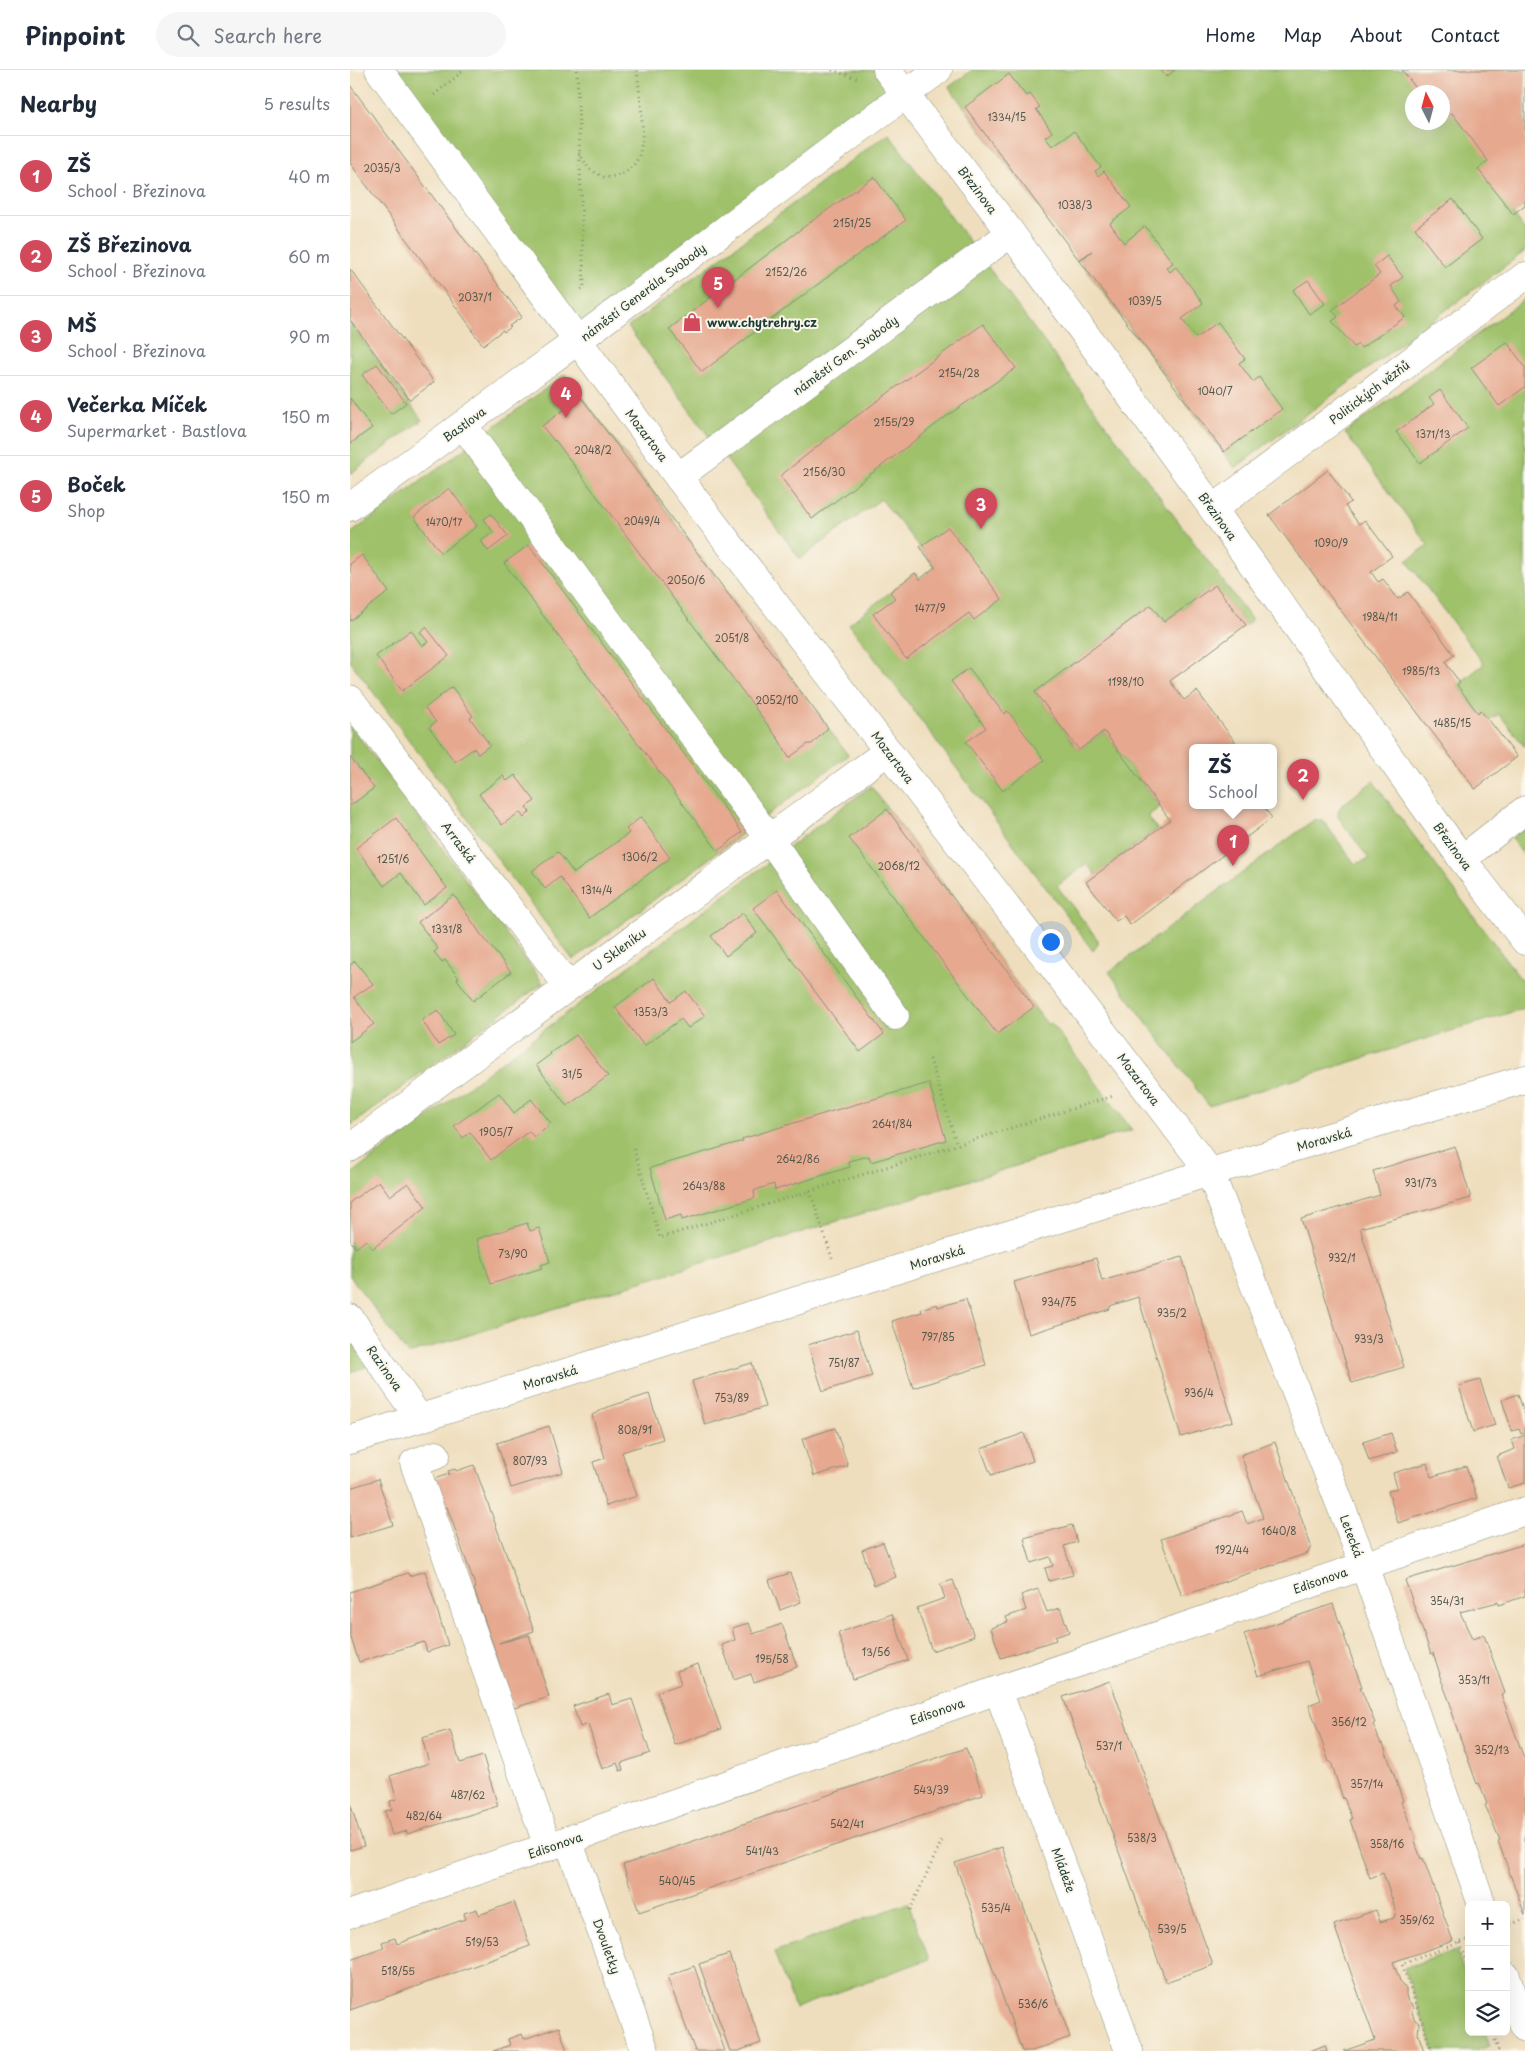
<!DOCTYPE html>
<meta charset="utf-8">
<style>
body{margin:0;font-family:"Playpen Sans",sans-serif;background:#f6f6f7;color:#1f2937}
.controls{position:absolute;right:15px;bottom:15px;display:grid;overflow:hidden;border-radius:8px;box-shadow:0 5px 20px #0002}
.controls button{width:45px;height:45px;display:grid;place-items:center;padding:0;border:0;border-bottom:1px solid #e0e1e3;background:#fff;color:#1f2937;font:25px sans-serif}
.compass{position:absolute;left:1055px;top:15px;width:45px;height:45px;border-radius:50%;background:#fff;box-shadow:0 5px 20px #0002;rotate:354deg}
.you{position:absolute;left:700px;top:871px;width:18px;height:18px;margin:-12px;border:4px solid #fff;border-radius:50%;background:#1a73e8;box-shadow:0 0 0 8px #1a73e833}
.badge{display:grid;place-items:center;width:32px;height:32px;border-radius:50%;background:#d1495b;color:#fff;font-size:16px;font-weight:700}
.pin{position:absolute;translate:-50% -41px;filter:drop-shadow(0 1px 2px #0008)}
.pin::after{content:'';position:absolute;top:26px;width:18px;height:15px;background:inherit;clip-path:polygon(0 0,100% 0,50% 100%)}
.popup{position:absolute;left:839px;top:674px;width:88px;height:65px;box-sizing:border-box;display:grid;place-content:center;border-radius:8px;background:#fff;filter:drop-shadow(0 1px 4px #0005);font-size:16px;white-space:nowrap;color:#747a83}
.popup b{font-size:19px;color:#1f2937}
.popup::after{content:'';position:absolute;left:50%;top:100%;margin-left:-10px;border:10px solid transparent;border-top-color:#fff}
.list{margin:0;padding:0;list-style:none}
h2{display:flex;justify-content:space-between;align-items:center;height:65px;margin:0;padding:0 20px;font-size:21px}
h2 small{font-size:16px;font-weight:400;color:#747a83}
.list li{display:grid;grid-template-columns:32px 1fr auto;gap:15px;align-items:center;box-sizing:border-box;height:80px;padding:0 20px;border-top:1px solid #e0e1e3}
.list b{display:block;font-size:19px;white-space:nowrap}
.list p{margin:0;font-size:16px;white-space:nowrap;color:#747a83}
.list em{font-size:16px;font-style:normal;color:#747a83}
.icon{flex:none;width:28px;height:28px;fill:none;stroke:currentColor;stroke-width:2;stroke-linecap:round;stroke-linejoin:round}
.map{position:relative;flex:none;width:1175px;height:1981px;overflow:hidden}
header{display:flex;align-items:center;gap:30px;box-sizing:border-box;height:70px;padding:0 25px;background:#fff;border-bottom:1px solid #e0e1e3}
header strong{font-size:24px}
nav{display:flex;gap:28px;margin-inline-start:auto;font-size:18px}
.search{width:350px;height:45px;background:#f6f6f7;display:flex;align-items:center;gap:12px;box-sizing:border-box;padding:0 18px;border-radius:28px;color:#747a83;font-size:19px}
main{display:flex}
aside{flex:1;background:#fff}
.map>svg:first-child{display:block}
.green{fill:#9fc16a;stroke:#5f7f4f;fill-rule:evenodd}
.building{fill:#e6a98f}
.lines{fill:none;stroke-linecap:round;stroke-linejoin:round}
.minor-casing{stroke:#878e78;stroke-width:29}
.path{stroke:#878e78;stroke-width:3;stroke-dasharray:1 4;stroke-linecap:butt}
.minor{stroke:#fff;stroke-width:28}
.labels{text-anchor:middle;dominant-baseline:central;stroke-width:4;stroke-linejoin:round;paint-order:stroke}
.number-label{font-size:10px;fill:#51584b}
.street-label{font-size:12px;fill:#1f3d34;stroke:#fbf7ec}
.poi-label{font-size:12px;font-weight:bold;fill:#1f3d34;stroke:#fbf7ec;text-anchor:start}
</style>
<header>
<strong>Pinpoint</strong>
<div class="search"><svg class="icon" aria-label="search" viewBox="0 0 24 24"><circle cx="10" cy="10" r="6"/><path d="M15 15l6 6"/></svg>Search here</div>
<nav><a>Home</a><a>Map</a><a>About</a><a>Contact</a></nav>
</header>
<main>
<aside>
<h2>Nearby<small>5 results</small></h2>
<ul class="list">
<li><span class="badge">1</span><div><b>ZŠ</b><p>School · Březinova</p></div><em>40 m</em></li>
<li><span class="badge">2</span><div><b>ZŠ Březinova</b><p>School · Březinova</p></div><em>60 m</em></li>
<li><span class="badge">3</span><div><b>MŠ</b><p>School · Březinova</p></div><em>90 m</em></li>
<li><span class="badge">4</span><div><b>Večerka Míček</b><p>Supermarket · Bastlova</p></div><em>150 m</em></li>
<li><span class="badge">5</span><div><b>Boček</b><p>Shop</p></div><em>150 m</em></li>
</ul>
</aside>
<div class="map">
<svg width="1175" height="1981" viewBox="0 0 1175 1981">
<rect width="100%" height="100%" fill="#fbf7ec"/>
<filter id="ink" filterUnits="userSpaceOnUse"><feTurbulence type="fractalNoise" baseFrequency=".02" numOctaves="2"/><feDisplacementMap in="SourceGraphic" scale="10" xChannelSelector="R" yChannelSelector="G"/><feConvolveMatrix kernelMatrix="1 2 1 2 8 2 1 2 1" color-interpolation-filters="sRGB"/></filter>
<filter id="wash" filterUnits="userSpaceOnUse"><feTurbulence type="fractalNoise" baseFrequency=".0096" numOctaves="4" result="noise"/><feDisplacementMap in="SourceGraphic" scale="20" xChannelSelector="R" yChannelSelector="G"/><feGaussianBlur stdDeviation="1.12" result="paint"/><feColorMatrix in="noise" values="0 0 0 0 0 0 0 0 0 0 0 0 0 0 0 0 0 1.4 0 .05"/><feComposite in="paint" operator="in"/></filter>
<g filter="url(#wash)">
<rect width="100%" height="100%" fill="#efdebd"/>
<g class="green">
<polygon points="29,0 537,0 555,25 227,271"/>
<path d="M622,0H1175V135L1163,144L1175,160V181L885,398L599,17ZM1062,22H1092V52H1062Z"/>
<polygon points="538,63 625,179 363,372 278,257"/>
<polygon points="635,193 902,550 896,555 865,515 814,552 801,535 685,622 729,680 754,661 810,737 798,746 807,759 746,805 737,794 707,816 748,870 748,874 743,881 499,554 565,503 570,509 585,497 531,429 450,489 373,385"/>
<polygon points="1175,229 1175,677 1149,644 1138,651 1130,641 1128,643 1107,615 1134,594 1057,491 1078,475 995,363"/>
<polygon points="0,253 72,350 0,404"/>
<polygon points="215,304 498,685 223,890 0,591 0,464"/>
<polygon points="0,655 193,913 0,1056"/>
<polygon points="1023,711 1175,915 1175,938 859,1036 759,902 965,749 974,752 1005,794 1019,789 988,747 988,741 991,736"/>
<polygon points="521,716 684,937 698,955 701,953 782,1060 58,1284 0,1206 0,1105"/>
<polygon points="1175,758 1175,787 1162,768"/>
<polygon points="0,1270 19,1296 0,1302"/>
<polygon points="558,1833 579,1889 445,1938 424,1882"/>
<polygon points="1106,1880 1119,1916 1119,1962 1135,1962 1140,1976 1125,1981 1084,1981 1054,1898"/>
</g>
<g id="blocks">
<g class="building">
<polygon points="811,0 825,0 816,7"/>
<polygon points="1052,0 1175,0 1175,135 1163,144 1128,99 1138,91 1102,43 1092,50 1092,22 1069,22"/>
<polygon points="659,4 676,26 680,24 690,37 686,39 702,62 695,67 702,76 724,61 751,97 745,101 748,106 754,101 781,137 760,153 774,173 795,156 823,193 816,197 820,202 826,197 853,233 832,249 846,268 868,252 895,289 889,293 903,312 909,307 932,339 874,382 730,191 742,181 729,190 615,37"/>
<polygon points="0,15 172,247 159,256 161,257 154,262 153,260 133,275 122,261 123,260 0,93"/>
<polygon points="524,107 556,150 488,199 352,302 319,259 455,156"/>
<polygon points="1103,129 1132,169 1095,197 1065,158"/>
<polygon points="1037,186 1053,207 1041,216 1051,232 1046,236 1055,247 1011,278 1008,274 1004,277 982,251 988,247 982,240 1030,204 1024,196"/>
<polygon points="0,199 84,312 60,330 0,250"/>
<polygon points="958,210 975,234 959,244 943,220"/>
<polygon points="633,254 666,298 597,346 462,449 430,406 497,353"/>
<polygon points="1157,272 1175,297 1175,317 1149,336 1121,298"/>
<polygon points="27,294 56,333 41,344 12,305"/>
<polygon points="1090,320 1118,358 1070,393 1046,362 1084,334 1079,328"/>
<polygon points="231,327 478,658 462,674 458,674 439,688 429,670 205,370 204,371 192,356"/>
<polygon points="0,328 22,358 0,374"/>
<polygon points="978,400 1001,432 995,436 1009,454 1015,450 1042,486 1021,502 1028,512 1033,509 1048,529 1058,522 1104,585 1095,592 1110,613 1107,615 1128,643 1130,640 1139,650 1167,687 1125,719 919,445"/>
<polygon points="99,418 127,456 91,483 64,447"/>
<polygon points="141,444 158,466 138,481 131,471 143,462 134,449"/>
<polygon points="598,457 652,529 624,550 619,543 556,589 523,544 545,528 540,522 565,503 570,509 585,497 570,477"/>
<polygon points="179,475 392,762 368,781 154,493"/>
<polygon points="12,485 39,522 0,551 0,494"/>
<polygon points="865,515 896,555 820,611 834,630 847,621 889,677 843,677 843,735 912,735 922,748 780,855 774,846 766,851 736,812 820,750 754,661 729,680 685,622 801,535 814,552"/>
<polygon points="76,557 99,586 52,621 26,586 61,560 72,576 78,572 70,562"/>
<polygon points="619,598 654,644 658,641 694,690 653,721 616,672 636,658 601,611"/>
<polygon points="102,617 123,646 120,648 140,675 128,684 124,678 105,692 79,657 86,652 75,638"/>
<polygon points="0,687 24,718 0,736"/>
<polygon points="165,705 185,731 176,737 180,742 174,748 170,742 152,755 129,724 153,706 157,711"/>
<polygon points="537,739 684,937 647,964 499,768"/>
<polygon points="291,747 320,788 239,848 210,807 195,819 182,801 208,782 224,803 279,763 276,759"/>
<polygon points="46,748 97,818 74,835 51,803 34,816 6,778"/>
<polygon points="427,820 534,964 510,982 403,838"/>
<polygon points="104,825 130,863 161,902 123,931 107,909 109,908 95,890 92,892 84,882 88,879 68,852"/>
<polygon points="393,843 407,863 376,886 361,866"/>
<polygon points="5,891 23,914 4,927 24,954 0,972 0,895"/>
<polygon points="304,908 321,932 336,921 355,946 338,958 331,949 294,976 265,937"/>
<polygon points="88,940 104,965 88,975 72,950"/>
<polygon points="226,965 258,1006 217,1036 186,995 201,984 200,983"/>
<polygon points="579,1013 596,1070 521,1092 519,1086 502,1090 498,1091 500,1097 425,1120 424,1114 408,1119 404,1121 405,1128 332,1150 331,1145 315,1150 300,1098 393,1071 392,1069 486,1040"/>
<polygon points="149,1023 164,1043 181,1029 201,1053 184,1067 179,1061 141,1090 120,1062 113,1068 104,1056"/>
<polygon points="1105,1076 1121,1128 1010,1158 1054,1297 1002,1313 951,1149 1030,1125 1023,1101"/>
<polygon points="29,1111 40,1126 58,1113 76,1137 22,1179 16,1170 6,1178 0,1170 0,1132"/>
<polygon points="177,1153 180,1161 189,1158 200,1192 191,1195 192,1198 141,1214 127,1169"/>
<polygon points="832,1187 883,1351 831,1367 788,1227 760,1236 760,1239 679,1264 664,1212 746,1188 752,1211"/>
<polygon points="616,1229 636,1295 563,1318 542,1251 572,1242 571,1239 587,1234 588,1237"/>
<polygon points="507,1260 522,1306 473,1321 458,1275"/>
<polygon points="402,1293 415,1337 355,1355 342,1311"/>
<polygon points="1130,1310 1145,1355 1123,1362 1109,1316"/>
<polygon points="299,1324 313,1369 272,1382 287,1426 256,1436 243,1392 255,1388 242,1345 258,1337"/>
<polygon points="1168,1324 1175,1345 1175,1363 1171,1364 1169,1359 1162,1361 1152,1330"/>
<polygon points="199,1356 213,1402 161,1418 147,1373"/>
<polygon points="485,1358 498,1396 464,1406 452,1369"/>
<polygon points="674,1363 683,1391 641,1405 631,1379"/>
<polygon points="1041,1363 1047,1382 1019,1391 1013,1372"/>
<polygon points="1175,1365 1175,1413 1158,1418 1147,1386 1165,1379 1162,1370"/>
<polygon points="925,1372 961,1476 958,1483 832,1526 811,1469 892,1441 897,1454 913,1448 891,1385"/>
<polygon points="1077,1393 1081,1407 1116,1396 1127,1428 1048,1453 1038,1421 1047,1418 1043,1403"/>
<polygon points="124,1395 184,1561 149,1573 179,1565 199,1627 164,1638 124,1519 126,1518 97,1437 94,1438 84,1409 99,1404 98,1401 105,1399 106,1401"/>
<polygon points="28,1409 43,1455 0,1468 0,1418"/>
<polygon points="722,1455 727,1472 714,1476 723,1505 699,1511 695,1498 703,1496 700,1487 681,1493 674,1468"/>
<polygon points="533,1472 546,1507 524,1515 512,1480"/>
<polygon points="1175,1474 1175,1526 1149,1535 1148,1532 1110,1542 1122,1569 1134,1565 1155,1623 1151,1624 1175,1691 1175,1845 1148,1771 1150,1770 1135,1735 1137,1734 1129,1713 1127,1714 1101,1642 1103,1641 1089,1604 1090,1604 1083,1583 1081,1584 1055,1510"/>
<polygon points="75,1501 98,1575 77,1582 74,1572 9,1592 0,1565 0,1522 58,1503 59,1506"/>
<polygon points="440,1503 451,1532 430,1540 419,1510"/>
<polygon points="603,1510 624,1566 582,1581 567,1538 595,1528 590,1514"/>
<polygon points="688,1519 697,1542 710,1538 719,1562 705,1567 706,1570 651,1588 641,1558 658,1552 656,1547 676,1540 671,1525"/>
<polygon points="983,1534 1012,1617 1010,1617 1025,1653 1023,1654 1031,1674 1033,1673 1053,1731 1051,1732 1064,1763 1066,1768 1064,1769 1071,1789 1073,1788 1103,1871 1043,1892 1050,1911 1056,1919 1056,1925 1058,1932 1063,1936 1062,1942 1064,1949 1069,1953 1068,1964 1074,1981 994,1981 1025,1970 984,1855 1026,1840 1030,1852 1044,1848 1046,1841 1033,1803 1020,1808 1000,1750 1002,1749 994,1728 993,1729 981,1692 979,1692 959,1635 971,1630 957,1591 908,1606 894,1564"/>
<polygon points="542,1544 558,1590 503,1609 488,1563"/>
<polygon points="399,1553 403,1564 432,1554 447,1597 404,1612 401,1604 384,1610 372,1575 385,1570 382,1558"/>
<polygon points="348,1594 371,1659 325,1675 307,1622 331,1614 327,1601"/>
<polygon points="760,1611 863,1895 816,1912 713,1627"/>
<polygon points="259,1624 262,1635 282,1629 300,1683 271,1693 273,1700 270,1701 267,1693 252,1699 238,1654 230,1657 223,1636"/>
<polygon points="100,1660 110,1693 133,1686 148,1736 57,1764 57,1761 42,1765 35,1741 42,1740 40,1731 47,1729 40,1706 79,1693 72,1668"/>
<polygon points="616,1678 633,1725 289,1842 273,1795"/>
<polygon points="0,1733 14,1776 0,1780"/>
<polygon points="652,1777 720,1967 682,1981 672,1981 605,1793"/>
<polygon points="164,1832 180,1876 0,1940 0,1890 34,1878 32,1872 45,1868 47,1874 115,1849 114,1843 127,1839 129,1845"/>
<polygon points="379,1884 411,1973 388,1981 380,1981 349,1894"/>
<polygon points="344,1896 355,1926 375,1981 345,1981 317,1906"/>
<polygon points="209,1957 217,1981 143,1981 160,1975 158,1969 172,1964 174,1969"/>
<polygon points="975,1975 977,1981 960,1981"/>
</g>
</g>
</g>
<g filter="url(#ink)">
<use href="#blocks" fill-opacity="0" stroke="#878e78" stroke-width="1"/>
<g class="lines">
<g class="minor-casing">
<g id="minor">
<polyline points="29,0 328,407 860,1102 1014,1495 1132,1835"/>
<polyline points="537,0 661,163 863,439 1112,789 1175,871"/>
<polyline points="113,355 419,768 545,946"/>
<polyline points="328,407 661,163"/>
<polyline points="0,437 227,271 588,0"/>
<polyline points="863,439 1175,206"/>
<polyline points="0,629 218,916"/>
<polyline points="1112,789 1175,740"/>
<polyline points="0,1078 538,681"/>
<polyline points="0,1248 69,1348"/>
<polyline points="0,1370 860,1102 1175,1009"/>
<polyline points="86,1385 64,1393 198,1777"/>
<polyline points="648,1620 779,1981"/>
<polyline points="218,1770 295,1981"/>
<polyline points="0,1844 218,1770 648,1620 1175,1441"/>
<polyline points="1156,1906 1175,1958"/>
</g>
</g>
<g class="path">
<polyline points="227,0 234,218 229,221"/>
<polyline points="482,0 509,9"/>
<polyline points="84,25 114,0"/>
<path d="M229,83L239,99L255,108C266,106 278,104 285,93C299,75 289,22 287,0"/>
<polyline points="580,989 607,1075"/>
<polyline points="284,1079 310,1168 763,1026"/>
<polyline points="460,1121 482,1188"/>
<polyline points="560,1840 593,1768"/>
<polyline points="1156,1856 1175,1849"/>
<polyline points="1110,1873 1119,1897"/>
<polyline points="1145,1970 1148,1980 1146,1981"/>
<polyline points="1082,1981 1052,1894 1119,1869"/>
</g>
<use href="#minor" class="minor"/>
</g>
</g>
<defs>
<g id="shop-bare" transform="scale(1.5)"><path d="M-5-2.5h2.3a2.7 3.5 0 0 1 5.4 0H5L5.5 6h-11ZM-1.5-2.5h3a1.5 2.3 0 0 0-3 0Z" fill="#d1495b" stroke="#fbf7ec" stroke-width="2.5" paint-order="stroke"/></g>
</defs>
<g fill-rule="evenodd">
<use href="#shop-bare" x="342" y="252"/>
</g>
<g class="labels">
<g class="number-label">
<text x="657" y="46">1334/15</text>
<text x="32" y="97">2035/3</text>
<text x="725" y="134">1038/3</text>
<text x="502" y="152">2151/25</text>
<text x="436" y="201">2152/26</text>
<text x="125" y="226">2037/1</text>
<text x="795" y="230">1039/5</text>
<text x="609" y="302">2154/28</text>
<text x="865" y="320">1040/7</text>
<text x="544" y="351">2155/29</text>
<text x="1083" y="363">1371/13</text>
<text x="243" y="379">2048/2</text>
<text x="474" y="401">2156/30</text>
<text x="292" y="450">2049/4</text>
<text x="94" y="451">1470/17</text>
<text x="981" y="472">1090/9</text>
<text x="336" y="509">2050/6</text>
<text x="580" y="537">1477/9</text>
<text x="1030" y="546">1984/11</text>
<text x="382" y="567">2051/8</text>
<text x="1071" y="600">1985/13</text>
<text x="776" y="611">1198/10</text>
<text x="427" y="629">2052/10</text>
<text x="1102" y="652">1485/15</text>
<text x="290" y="786">1306/2</text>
<text x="43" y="788">1251/6</text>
<text x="549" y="795">2068/12</text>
<text x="247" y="819">1314/4</text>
<text x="97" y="858">1331/8</text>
<text x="301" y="941">1353/3</text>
<text x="222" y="1003">31/5</text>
<text x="542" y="1053">2641/84</text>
<text x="146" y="1061">1905/7</text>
<text x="448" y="1088">2642/86</text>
<text x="1071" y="1112">931/73</text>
<text x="354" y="1115">2643/88</text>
<text x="163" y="1183">73/90</text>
<text x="992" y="1187">932/1</text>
<text x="709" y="1231">934/75</text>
<text x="822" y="1242">935/2</text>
<text x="588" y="1266">797/85</text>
<text x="1019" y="1268">933/3</text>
<text x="494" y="1292">751/87</text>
<text x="849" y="1322">936/4</text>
<text x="382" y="1327">753/89</text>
<text x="285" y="1359">808/91</text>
<text x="180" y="1390">807/93</text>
<text x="929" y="1460">1640/8</text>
<text x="882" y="1479">192/44</text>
<text x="1097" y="1530">354/31</text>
<text x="526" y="1581">13/56</text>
<text x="422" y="1588">195/58</text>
<text x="1124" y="1609">353/11</text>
<text x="999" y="1651">356/12</text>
<text x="759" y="1675">537/1</text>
<text x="1142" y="1679">352/13</text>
<text x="1017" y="1713">357/14</text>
<text x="581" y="1719">543/39</text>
<text x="118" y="1724">487/62</text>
<text x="74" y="1745">482/64</text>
<text x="497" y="1753">542/41</text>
<text x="792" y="1767">538/3</text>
<text x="1037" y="1773">358/16</text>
<text x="412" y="1780">541/43</text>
<text x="327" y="1810">540/45</text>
<text x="646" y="1837">535/4</text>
<text x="1067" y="1849">359/62</text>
<text x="822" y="1858">539/5</text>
<text x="132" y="1871">519/53</text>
<text x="48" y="1900">518/55</text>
<text x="683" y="1933">536/6</text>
</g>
<g class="street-label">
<text transform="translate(628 120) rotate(53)">Březinova</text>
<text transform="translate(293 222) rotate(-37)">náměstí Generála Svobody</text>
<text transform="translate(495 285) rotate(-36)">náměstí Gen. Svobody</text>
<text transform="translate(1019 322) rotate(-37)">Politických vězňů</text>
<text transform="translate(114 354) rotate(-36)">Bastlova</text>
<text transform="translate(297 365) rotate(53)">Mozartova</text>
<text transform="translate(868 446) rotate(54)">Březinova</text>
<text transform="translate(543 687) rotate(53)">Mozartova</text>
<text transform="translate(109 772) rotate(53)">Arraská</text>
<text transform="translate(1103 776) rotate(54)">Březinova</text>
<text transform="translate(269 879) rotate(-36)">U Skleníku</text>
<text transform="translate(789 1009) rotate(53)">Mozartova</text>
<text transform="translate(974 1069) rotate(-16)">Moravská</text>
<text transform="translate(587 1187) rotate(-17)">Moravská</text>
<text transform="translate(35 1298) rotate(55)">Razinova</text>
<text transform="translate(200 1307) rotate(-17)">Moravská</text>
<text transform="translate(1002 1466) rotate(69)">Letecká</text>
<text transform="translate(970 1510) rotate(-19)">Edisonova</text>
<text transform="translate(587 1641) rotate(-19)">Edisonova</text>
<text transform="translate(205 1775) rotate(-19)">Edisonova</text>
<text transform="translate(714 1800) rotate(70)">Mládeže</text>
<text transform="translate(257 1876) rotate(70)">Dvouletky</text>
</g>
<g class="poi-label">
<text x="357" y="252">www.chytrehry.cz</text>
</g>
</g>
</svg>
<div class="controls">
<button>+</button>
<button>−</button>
<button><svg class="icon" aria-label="layers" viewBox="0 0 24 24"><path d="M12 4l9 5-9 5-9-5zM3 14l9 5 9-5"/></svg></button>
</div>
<svg class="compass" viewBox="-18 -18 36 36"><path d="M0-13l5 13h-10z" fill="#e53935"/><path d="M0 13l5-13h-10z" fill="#747a83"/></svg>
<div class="you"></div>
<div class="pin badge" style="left:883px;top:796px">1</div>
<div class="popup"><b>ZŠ</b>School</div>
<div class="pin badge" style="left:953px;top:730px">2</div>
<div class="pin badge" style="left:631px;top:459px">3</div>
<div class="pin badge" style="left:216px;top:348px">4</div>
<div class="pin badge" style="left:368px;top:238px">5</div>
</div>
</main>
